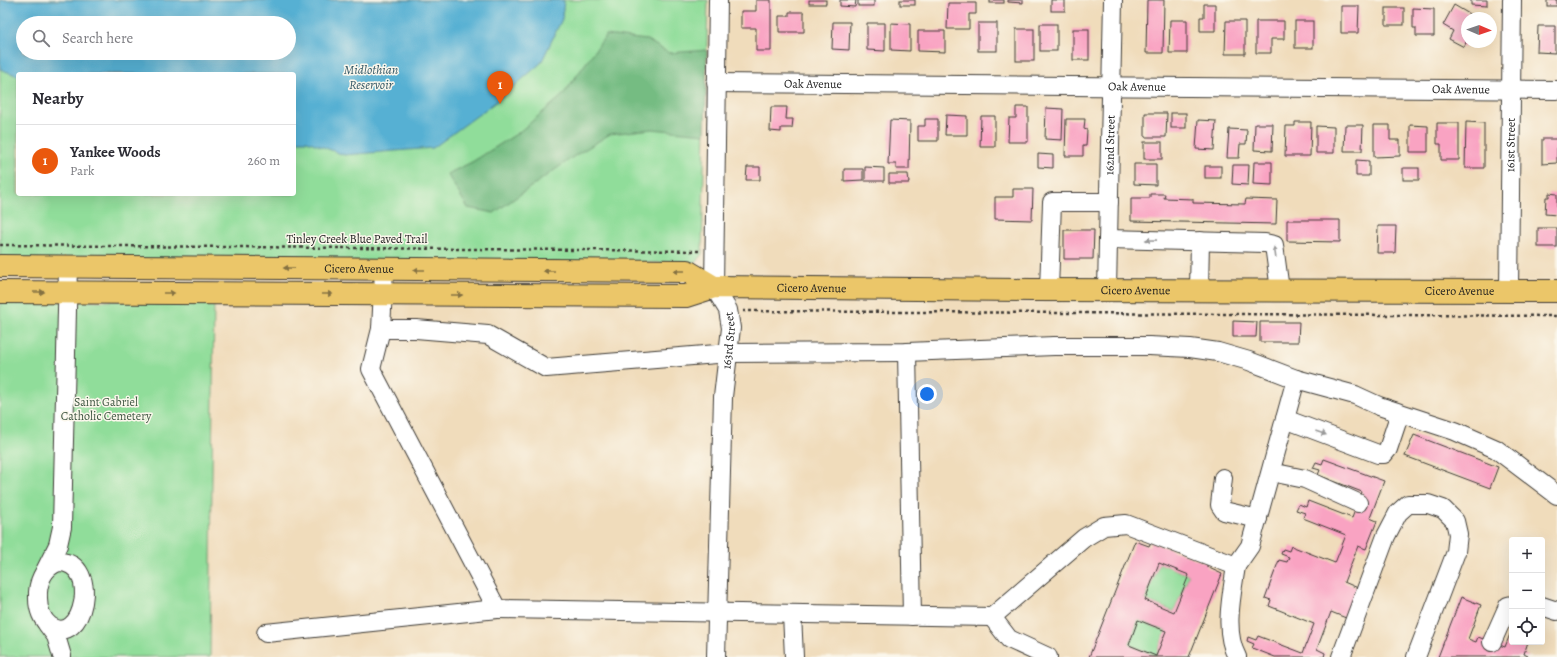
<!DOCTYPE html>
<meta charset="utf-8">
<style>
body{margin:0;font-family:Alegreya,serif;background:#f7f7f7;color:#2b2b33}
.controls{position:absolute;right:12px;bottom:12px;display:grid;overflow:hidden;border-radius:4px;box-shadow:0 4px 16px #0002}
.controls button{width:36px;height:36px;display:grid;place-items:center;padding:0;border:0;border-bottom:1px solid #e1e1e2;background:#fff;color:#2b2b33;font:20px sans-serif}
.compass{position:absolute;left:1461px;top:12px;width:36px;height:36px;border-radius:50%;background:#fff;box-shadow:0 4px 16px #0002;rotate:92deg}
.you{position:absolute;left:927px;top:394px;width:14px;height:14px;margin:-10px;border:3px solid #fff;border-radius:50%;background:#1a73e8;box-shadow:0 0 0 6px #1a73e833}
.badge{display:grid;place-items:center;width:26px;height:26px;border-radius:50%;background:#ea580c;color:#fff;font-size:13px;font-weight:700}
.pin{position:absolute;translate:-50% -33px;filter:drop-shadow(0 1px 2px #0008)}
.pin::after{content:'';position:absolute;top:21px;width:14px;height:12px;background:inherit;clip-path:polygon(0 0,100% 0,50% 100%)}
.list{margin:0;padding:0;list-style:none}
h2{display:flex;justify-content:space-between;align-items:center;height:52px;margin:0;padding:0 16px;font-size:17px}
h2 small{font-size:13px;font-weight:400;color:#7c7c81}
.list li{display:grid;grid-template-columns:26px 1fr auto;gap:12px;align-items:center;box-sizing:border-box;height:72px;padding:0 16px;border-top:1px solid #e1e1e2}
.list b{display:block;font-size:15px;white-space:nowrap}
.list p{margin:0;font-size:13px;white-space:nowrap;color:#7c7c81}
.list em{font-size:13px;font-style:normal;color:#7c7c81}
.icon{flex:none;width:22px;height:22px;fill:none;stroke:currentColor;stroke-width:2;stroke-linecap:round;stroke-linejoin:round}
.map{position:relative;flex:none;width:1557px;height:657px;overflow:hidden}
.search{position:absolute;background:#fff;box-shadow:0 4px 16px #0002;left:16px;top:16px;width:280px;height:44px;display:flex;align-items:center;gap:10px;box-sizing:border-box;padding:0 14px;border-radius:22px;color:#7c7c81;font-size:15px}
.panel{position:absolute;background:#fff;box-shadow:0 4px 16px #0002;left:16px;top:72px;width:280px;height:124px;border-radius:4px}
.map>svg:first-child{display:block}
.green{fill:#90dd9a;stroke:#567c5b;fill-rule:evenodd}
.forest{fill:#74bc82;stroke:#486c4f}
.water{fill:#56b0d3;stroke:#396678;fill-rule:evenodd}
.building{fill:#f9a3c2;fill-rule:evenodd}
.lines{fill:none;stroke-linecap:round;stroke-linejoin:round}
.minor-casing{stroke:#3c3934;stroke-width:20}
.major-casing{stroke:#3c3934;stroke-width:24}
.path{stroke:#3c3934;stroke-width:2.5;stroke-dasharray:3 3;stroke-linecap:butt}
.minor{stroke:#fff;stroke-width:18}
.major{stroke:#ebc669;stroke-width:22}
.oneway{fill:#999}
.oneway2{fill:#847142}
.labels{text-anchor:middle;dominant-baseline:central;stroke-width:3;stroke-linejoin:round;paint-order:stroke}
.street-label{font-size:12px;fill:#1c1c1c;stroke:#fbf7ec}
.park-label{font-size:12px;fill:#3f5642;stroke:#fbf7ec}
.water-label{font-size:13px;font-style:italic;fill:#335765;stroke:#fbf7ec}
</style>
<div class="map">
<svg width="1557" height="657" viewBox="0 0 1557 657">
<rect width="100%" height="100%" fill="#fbf7ec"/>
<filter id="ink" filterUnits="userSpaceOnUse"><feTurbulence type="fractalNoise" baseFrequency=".025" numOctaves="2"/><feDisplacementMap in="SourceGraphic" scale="8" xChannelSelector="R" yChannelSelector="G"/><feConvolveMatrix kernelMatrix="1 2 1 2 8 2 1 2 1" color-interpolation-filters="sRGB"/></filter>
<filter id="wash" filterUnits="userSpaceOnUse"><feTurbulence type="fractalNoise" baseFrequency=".012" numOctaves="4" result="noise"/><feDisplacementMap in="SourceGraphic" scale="16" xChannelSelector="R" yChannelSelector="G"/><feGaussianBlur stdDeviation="0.9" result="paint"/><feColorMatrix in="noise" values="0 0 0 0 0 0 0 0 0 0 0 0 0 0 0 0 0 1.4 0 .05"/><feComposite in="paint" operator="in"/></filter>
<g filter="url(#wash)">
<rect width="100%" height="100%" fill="#f0dcbb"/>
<g class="green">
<path d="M0,0H708L702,254L695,263L0,260ZM23,23H289V53H23ZM18,74H294V194H18Z"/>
<polygon points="0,301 214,301 210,657 0,657"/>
<polygon points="1159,563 1189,575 1174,612 1145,600"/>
<polygon points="1138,620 1166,631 1156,656 1129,645"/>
</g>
<polygon class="forest" points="606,35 647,40 669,53 707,50 705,134 652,129 610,134 573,157 494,213 468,208 447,174 472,162 518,133 562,96"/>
<path class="water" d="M0,0H564L562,19L541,63L497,101L433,148L344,155L307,141H294V74H18V76L0,69ZM23,23H289V53H23Z"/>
<g id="blocks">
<g class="building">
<polygon points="756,0 771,0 771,51 756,51 756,28 741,28 741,11 756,11"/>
<rect x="809" y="0" width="17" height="4"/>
<polygon points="840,0 856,0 855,7 840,6"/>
<rect x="858" y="0" width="16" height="6"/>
<rect x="900" y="0" width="15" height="5"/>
<rect x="990" y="0" width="14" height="3"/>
<polygon points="1008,0 1023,0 1023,3 1008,2"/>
<rect x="1051" y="0" width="14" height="11"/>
<polygon points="1147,0 1164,0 1163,53 1146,53"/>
<polygon points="1471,0 1487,0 1487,6 1471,5"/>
<rect x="1547" y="0" width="10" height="6"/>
<polygon points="948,3 976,3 976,14 969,14 969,29 947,29"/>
<polygon points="1204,4 1215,4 1215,31 1200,31 1200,17 1204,17"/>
<polygon points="1454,5 1476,18 1467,18 1467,40 1464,47 1449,39 1453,31 1443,25"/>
<polygon points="1341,6 1359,6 1358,33 1341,33"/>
<rect x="1386" y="8" width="18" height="17"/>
<polygon points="1413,8 1434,9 1434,36 1416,36 1416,28 1413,28"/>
<polygon points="789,12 804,12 804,32 779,32 779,16 789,16"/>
<polygon points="1170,20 1187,20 1187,53 1169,53"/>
<polygon points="1226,21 1245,21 1245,54 1225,54"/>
<polygon points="1256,21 1284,21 1284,39 1271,39 1271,53 1256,53"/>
<rect x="1295" y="21" width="18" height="27"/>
<polygon points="833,22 850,22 849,50 832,49"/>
<polygon points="867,23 885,23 885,51 867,50"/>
<polygon points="891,23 910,24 910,51 891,50"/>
<rect x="978" y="23" width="19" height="28"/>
<rect x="1040" y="24" width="17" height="27"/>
<polygon points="1538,26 1555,26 1555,53 1537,52"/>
<rect x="1016" y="29" width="18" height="32"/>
<rect x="1073" y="29" width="16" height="31"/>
<polygon points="918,31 945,31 945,52 918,51"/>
<polygon points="771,107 787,107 786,119 793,119 792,128 781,128 781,132 770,131"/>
<polygon points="1016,107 1028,107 1028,142 1008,142 1009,118 1016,118"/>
<polygon points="1046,108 1063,109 1062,140 1045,139"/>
<polygon points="1145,113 1167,113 1166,137 1145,137"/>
<rect x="1171" y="113" width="15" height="15"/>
<polygon points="946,115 967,116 967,135 945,135"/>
<polygon points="981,116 995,116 995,147 980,147"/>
<polygon points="925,119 938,119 938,141 918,141 918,126 925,126"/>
<polygon points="1066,119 1085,119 1084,129 1087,130 1086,146 1083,146 1083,156 1065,156"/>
<polygon points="890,120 910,121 909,169 896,169 896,164 888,164"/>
<polygon points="1198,120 1216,121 1214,150 1196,149"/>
<polygon points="1295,122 1311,122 1310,156 1285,156 1286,126 1295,126"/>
<polygon points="1466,122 1484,123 1484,168 1465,168"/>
<polygon points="1437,123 1459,123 1459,160 1441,160 1441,144 1437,144"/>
<polygon points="1255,124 1273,124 1272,151 1254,150"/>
<polygon points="1345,125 1363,125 1362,151 1344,151"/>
<polygon points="1374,125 1390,125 1390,140 1400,140 1400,156 1374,157"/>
<polygon points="1410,125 1428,126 1428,152 1410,152"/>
<polygon points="1316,126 1334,127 1334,153 1316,153"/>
<polygon points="1229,129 1247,130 1246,144 1240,144 1239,158 1227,158"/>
<polygon points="1542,139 1557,139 1557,163 1542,164"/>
<rect x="1144" y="142" width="18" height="17"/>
<polygon points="1038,154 1053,155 1053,168 1038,167"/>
<polygon points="1356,160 1369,161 1369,176 1356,176"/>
<polygon points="1254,162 1272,162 1272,185 1253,184"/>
<polygon points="1134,164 1156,164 1156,185 1134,184"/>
<polygon points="1233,165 1249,165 1248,185 1232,184"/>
<rect x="1205" y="166" width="16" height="12"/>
<polygon points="747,167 760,167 760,180 746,180"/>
<polygon points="865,167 884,168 884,181 865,181"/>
<rect x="1403" y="168" width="16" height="12"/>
<polygon points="844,169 863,169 863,180 844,181"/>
<polygon points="889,174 908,174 909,183 889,183"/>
<polygon points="1013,189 1033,189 1032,220 995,219 995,197 1013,197"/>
<polygon points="1549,193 1557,194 1557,215 1545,214 1546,197 1549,197"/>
<polygon points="1150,194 1165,194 1164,198 1193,199 1193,203 1245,204 1246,199 1277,200 1276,224 1131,221 1131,198 1150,198"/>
<polygon points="1287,220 1340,220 1340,242 1287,241"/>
<polygon points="1378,226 1396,226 1395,253 1377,253"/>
<rect x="1538" y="228" width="19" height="19"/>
<polygon points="1064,230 1094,230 1093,259 1064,259"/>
<polygon points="1233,321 1257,322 1256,337 1233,337"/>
<polygon points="1260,322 1299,322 1298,342 1260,342"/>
<polygon points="1414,435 1498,467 1490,488 1405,456"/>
<polygon points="1324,459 1384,481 1370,518 1377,521 1366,549 1358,546 1344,582 1358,588 1346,618 1331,612 1317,649 1325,653 1324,657 1275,657 1252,648 1254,644 1247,641 1248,637 1256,640 1258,636 1303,653 1314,624 1269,606 1271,600 1265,598 1279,560 1287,562 1289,557 1281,554 1283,549 1289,551 1291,546 1335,563 1346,535 1303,518 1305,513 1296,510 1299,504 1306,507 1308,501 1352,518 1362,492 1318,475 1320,470 1313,468 1316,462 1322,464"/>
<path d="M1135,541L1149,546L1151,542L1207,563V567L1222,574L1189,657H1089ZM1159,563L1189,575L1174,612L1145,600ZM1138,620L1166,631L1156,656L1129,645Z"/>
<polygon points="1461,597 1481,605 1468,639 1476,642 1478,637 1505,647 1512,629 1512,642 1528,642 1524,654 1528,656 1528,657 1438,657"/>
</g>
</g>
</g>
<g filter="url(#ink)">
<use href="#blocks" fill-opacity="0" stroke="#3c3934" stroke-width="1"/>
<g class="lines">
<g class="minor-casing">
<g id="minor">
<path id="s1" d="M716,83L1557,90"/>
<polyline points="1108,239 1265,243 1274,245 1280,290"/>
<polyline points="384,270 381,329 371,369 497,609 992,617 1084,538 1104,526 1126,524 1236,566 1250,546 1296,379"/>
<polyline points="1049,290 1052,202 1109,202"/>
<path id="s2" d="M1107,290L1113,0"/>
<polyline points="1199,290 1200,241"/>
<path id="s3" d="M1509,291L1512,0"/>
<polyline points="381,329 416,329 488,335 546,368 729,353 907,352 1054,346 1149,346 1190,348 1218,352 1249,361 1296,379 1355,395 1379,406 1455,431 1496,449 1557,495"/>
<polyline points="907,352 912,616"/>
<polyline points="1285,419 1378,454 1384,454 1388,449 1400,413"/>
<polyline points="1271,472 1305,479 1358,503"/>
<polyline points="1223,478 1220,505 1224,511 1258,519"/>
<path d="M59,562C102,562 83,649 50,626C42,620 38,609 38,599C37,583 43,567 59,562Z"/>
<path d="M1236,566C1232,594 1223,631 1237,657"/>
<polyline points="44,573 58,545 62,527 68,266"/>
<polyline points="1542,606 1557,611"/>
<polyline points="792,614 794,657"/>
<polyline points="992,617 1009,639 1048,657"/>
<polyline points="47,624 56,636 62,656"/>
<polyline points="266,633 497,609"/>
<polyline points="1492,642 1508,606 1512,605"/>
<path id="s4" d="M716,657L723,397L731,328L728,310L714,287L718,0"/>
<polyline points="1341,657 1386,536 1398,513 1408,504 1428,504 1443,509 1455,521 1458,534 1456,552 1416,657"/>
</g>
</g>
<g class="major-casing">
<g id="major">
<path id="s5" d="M0,266L687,271L714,287"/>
<path id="s6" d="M0,292L686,296L714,287L1032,290L1557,291"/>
</g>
</g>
<g class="path">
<polyline points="0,245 699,251"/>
<polyline points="743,311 1557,316"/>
</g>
<use href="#minor" class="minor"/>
<use href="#major" class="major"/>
</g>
<defs><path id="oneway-solid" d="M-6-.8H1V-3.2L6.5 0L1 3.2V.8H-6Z"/></defs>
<g class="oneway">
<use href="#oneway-solid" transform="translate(1151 240) rotate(-179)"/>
<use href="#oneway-solid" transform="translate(1275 252) rotate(-98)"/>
<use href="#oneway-solid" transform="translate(1321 433) rotate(20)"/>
</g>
<g class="oneway2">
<use href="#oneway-solid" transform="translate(289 268) rotate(-179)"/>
<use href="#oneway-solid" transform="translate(419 270) rotate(-180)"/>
<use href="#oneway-solid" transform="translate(549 271) rotate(-180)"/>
<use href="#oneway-solid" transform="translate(679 271) rotate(-180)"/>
<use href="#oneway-solid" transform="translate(39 292)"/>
<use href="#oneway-solid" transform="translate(169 293)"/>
<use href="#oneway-solid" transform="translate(327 294)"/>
<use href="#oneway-solid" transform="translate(457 295)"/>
</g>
</g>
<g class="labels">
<g class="street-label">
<text stroke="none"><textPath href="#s1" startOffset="97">Oak Avenue</textPath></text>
<text stroke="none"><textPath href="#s1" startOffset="421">Oak Avenue</textPath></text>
<text stroke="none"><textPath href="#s1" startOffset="745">Oak Avenue</textPath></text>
<text stroke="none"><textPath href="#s2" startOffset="145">162nd Street</textPath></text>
<text stroke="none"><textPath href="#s3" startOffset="146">161st Street</textPath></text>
<text x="357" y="239">Tinley Creek Blue Paved Trail</text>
<text stroke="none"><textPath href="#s5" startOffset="359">Cicero Avenue</textPath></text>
<text stroke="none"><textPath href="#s6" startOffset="813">Cicero Avenue</textPath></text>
<text stroke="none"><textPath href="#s6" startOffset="1137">Cicero Avenue</textPath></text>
<text stroke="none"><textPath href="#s6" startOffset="1461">Cicero Avenue</textPath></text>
<text stroke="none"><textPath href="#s4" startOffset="317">163rd Street</textPath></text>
</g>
<g class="park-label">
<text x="106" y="402">Saint Gabriel<tspan x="106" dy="14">Catholic Cemetery</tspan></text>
</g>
<g class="water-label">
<text x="371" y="69">Midlothian<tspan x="371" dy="15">Reservoir</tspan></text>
</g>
</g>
</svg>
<div class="controls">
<button>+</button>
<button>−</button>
<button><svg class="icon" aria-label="locate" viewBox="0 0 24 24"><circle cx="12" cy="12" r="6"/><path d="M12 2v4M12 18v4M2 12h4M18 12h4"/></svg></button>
</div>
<svg class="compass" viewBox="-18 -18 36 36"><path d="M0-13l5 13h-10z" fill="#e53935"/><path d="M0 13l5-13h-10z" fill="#7c7c81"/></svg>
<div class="you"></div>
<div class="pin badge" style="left:500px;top:104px">1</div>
<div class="search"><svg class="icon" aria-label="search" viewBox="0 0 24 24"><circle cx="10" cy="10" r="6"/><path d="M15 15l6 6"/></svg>Search here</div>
<section class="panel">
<h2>Nearby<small></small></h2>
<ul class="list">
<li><span class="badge">1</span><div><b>Yankee Woods</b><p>Park</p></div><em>260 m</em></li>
</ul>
</section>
</div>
